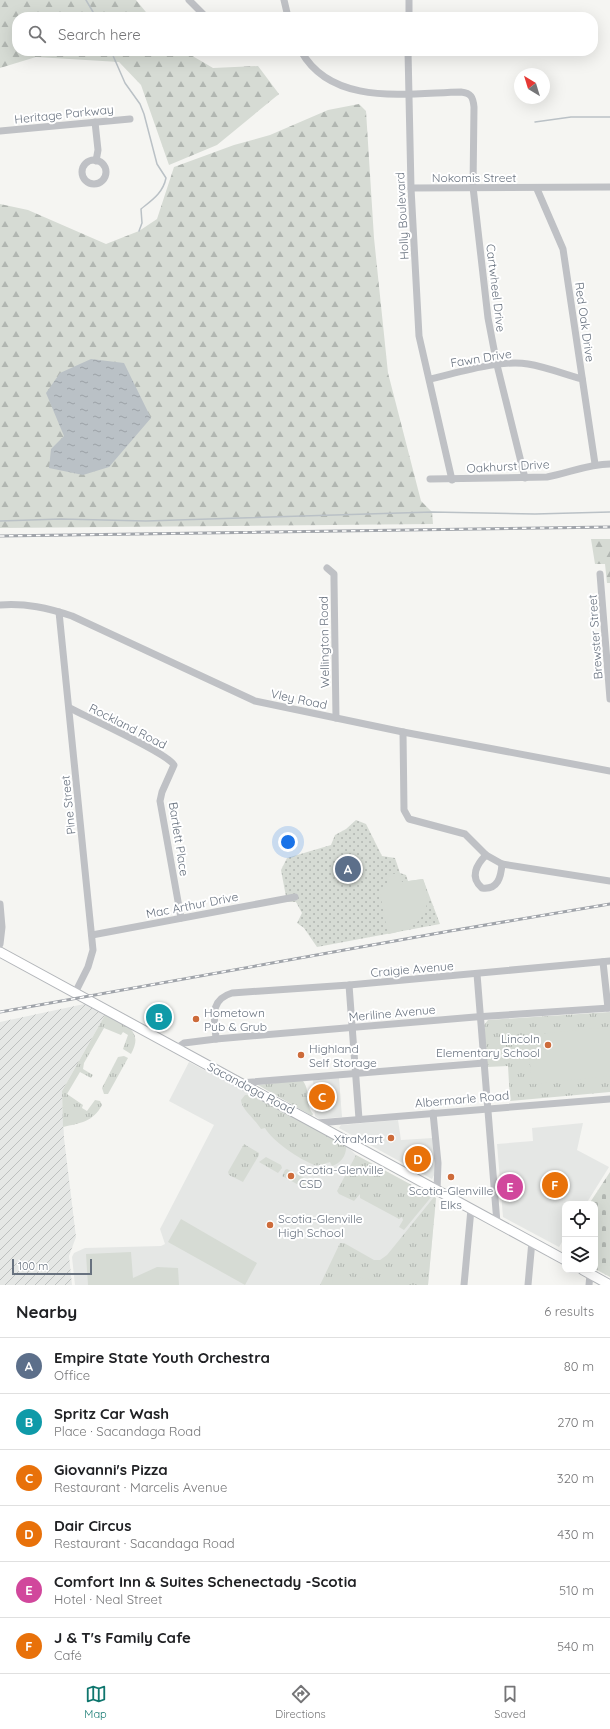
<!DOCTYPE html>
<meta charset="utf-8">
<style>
body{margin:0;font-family:Quicksand,sans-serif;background:#f2f2f2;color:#202124}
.controls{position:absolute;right:12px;bottom:12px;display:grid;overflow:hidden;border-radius:8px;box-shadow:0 4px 16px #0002}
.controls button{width:36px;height:36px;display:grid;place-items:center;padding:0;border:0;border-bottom:1px solid #e0e0e0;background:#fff;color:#202124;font:20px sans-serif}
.compass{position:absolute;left:514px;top:68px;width:36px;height:36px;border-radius:50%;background:#fff;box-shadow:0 4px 16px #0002;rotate:322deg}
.scale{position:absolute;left:12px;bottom:10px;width:80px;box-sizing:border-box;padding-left:4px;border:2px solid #68727f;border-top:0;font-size:11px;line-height:14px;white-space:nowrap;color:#68727f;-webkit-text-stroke:3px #fff;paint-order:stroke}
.you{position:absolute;left:288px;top:842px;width:14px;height:14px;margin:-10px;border:3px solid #fff;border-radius:50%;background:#1a73e8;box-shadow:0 0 0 6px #1a73e833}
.badge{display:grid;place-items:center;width:26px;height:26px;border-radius:50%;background:#0f766e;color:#fff;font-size:13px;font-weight:700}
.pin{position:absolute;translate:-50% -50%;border:2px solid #fff;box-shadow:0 1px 4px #0006}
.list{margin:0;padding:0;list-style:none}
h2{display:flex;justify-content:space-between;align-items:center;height:52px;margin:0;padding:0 16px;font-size:17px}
h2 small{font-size:13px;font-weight:400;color:#757577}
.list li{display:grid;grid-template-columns:26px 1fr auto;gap:12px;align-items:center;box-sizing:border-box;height:56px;padding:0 16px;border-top:1px solid #e0e0e0}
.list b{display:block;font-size:15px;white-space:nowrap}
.list p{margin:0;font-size:13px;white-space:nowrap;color:#757577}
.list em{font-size:13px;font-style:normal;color:#757577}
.icon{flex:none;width:22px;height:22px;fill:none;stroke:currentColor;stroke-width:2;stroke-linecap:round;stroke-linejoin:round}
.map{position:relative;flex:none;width:610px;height:1285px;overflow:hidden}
.search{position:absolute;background:#fff;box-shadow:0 4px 16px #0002;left:12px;right:12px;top:12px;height:44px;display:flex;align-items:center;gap:10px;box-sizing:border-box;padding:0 14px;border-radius:16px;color:#757577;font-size:15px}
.sheet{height:388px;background:#fff}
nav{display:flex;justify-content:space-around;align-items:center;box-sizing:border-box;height:56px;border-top:1px solid #e0e0e0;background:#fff;font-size:11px;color:#757577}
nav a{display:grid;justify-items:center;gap:2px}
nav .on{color:#0f766e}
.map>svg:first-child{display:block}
.built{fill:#e5e7e5}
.industrial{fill:url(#industrial-furrows)}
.grass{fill:url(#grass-tufts)}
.forest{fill:url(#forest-firs)}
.cemetery{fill:url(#cemetery-stones)}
.park{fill:url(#park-dots)}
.pitch{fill:#d6dbd4}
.water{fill:url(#water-ripples)}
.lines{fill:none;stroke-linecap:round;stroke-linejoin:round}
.stream{stroke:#bac1c6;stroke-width:1.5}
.major-casing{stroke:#b2b5b9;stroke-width:11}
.minor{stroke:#bfc1c5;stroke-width:7}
.major{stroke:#fff;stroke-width:9}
.rail-casing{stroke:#a0a4aa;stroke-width:3}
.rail{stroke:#fff;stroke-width:1.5;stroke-dasharray:4.5;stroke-linecap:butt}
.poi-dot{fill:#cd6b3a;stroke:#fff;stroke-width:1.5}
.labels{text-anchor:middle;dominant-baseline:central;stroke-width:4;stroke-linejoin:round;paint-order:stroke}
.street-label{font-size:12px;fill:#68727f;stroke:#fff}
.poi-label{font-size:12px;fill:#68727f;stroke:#fff;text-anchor:start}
</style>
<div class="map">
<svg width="610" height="1285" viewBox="0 0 610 1285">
<defs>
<pattern id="industrial-furrows" width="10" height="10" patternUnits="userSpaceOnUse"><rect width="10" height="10" fill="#e5e7e5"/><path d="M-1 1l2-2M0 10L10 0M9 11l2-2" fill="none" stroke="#bdc0bf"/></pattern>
<pattern id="grass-tufts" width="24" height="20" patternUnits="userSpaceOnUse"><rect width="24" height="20" fill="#d6dbd4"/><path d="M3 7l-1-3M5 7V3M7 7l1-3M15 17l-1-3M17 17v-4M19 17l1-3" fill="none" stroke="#b1b6b1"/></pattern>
<pattern id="forest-firs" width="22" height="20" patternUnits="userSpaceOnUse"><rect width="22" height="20" fill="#d6dbd4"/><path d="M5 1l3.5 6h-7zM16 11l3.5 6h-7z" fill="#b1b6b1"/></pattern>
<pattern id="cemetery-stones" width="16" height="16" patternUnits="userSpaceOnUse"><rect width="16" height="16" fill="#d6dbd4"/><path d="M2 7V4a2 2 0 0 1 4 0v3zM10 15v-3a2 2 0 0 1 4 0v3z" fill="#b1b6b1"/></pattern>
<pattern id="park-dots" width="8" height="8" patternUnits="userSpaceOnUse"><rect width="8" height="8" fill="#d6dbd4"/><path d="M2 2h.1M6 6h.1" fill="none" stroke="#b1b6b1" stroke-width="1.8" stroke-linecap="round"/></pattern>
<pattern id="water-ripples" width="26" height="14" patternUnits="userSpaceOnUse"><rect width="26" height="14" fill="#bac1c6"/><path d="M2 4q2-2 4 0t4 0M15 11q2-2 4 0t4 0" fill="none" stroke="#9ba1a6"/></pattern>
</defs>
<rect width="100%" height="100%" fill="#f5f5f2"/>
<g class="built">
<polygon points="189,1062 346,1145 356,1155 436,1198 428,1285 75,1285 72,1257 74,1253 85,1248 161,1246 165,1244 160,1229 214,1125 169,1101"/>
<polygon points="339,1078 342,1117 319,1119 315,1116 313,1080"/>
<polygon points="398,1120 401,1140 433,1138 435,1173 432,1179 339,1128 341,1125"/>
<polygon points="583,1123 577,1150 609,1167 586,1204 565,1204 565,1237 559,1247 503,1217 497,1144 533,1141 532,1128"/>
</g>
<polygon class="industrial" points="89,1003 105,1015 62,1091 64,1138 76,1237 69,1256 72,1285 0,1285 0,1022"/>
<g class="grass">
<polygon points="610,1012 610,1092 510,1101 508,1066 487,1067 484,1025 488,1020"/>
<path d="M105,1015C123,1024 145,1029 131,1054L123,1049L128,1035L123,1032L121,1035L104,1028L84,1063L83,1069L93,1075L91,1078L80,1072L67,1094L83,1105L82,1108L87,1111L95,1100L100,1101L102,1105C93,1122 80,1123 63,1127L62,1091Z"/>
<polygon points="124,1056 128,1058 108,1094 104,1094 102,1088 118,1057"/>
<path d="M302,1080C311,1089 305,1105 313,1114L312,1116L258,1085Z"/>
<path d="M245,1095H251L346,1145C347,1155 341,1163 332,1166L330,1162C326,1163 319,1166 315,1165C300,1160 272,1141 265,1128L261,1129C256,1120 241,1109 241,1100Z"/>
<polygon points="244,1144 259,1153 259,1155 243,1182 229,1175 228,1172"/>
<polygon points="356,1155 432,1196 404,1230 399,1227 403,1220 402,1217 399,1219 360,1198 360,1194 354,1201 339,1194 337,1191"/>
<polygon points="266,1157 281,1165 282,1168 278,1173 259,1162"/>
<polygon points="287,1169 308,1180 310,1185 308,1190 282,1176 285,1170"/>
<polygon points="434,1197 436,1198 428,1285 320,1285 340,1243 344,1243 374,1260 380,1260 387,1255"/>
</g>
<g class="forest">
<polygon points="0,0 136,0 150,17 17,17 17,51 184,51 213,68 258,66 279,94 217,145 169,165 141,85 119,62 36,57 0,68"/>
<polygon points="359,104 366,111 374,238 388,373 421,501 432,512 433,524 0,528 0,204 28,210 106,244 139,231 157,219 174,167 234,145 270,135 328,110"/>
<polygon points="591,539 610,539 610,583 607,583 605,564 595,564"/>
</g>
<polygon class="cemetery" points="610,1172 610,1277 595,1269 595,1214 598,1210 595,1208 595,1204 589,1204"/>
<polygon class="park" points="356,820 366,824 382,856 395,858 400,873 406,875 408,881 423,879 440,924 317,947 304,928 297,923 302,913 296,902 287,902 281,870 287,858 331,845 335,835 346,829"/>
<g class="pitch">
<path d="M400,873L402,882L423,879C435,911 420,929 388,934L379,888L388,885L386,875Z"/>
<polygon points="610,1027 610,1076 532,1084 527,1035"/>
<polygon points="181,1219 257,1263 245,1285 168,1242"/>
<polygon points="131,1252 133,1278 157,1267 178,1268 179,1285 88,1285 86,1254"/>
<polygon points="333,1274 409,1285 332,1285"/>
</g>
<polygon class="water" points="91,359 124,363 151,418 109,467 83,475 49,468 51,449 64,436 46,393 60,373"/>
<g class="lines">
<g class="stream">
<polyline points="86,0 96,17"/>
<path d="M111,51L125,83L140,104L144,114L157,164L166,178C163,193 152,200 141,209L142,223L139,231"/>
<polyline points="535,122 571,117 610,117"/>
<polyline points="0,521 61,519 146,521 432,512 535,514 610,512"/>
</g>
<g class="major-casing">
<g id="major">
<polyline points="0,952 565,1260"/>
<polyline points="583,1270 610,1285"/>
</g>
</g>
<g class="minor">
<polyline points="189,0 206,17"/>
<polyline points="284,0 288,17"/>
<polyline points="409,17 409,0"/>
<path d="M301,51C332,107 408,93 461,92C471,93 473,97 474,107L473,187L488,318L497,365L525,478"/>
<polyline points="408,51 411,188 419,336 452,480"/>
<polyline points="95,122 98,150 96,161"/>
<polyline points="0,131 130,119"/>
<circle cx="94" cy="172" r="12"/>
<polyline points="411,188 610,187"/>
<polyline points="537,189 563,249 595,464"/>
<path d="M430,379C457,373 501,359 528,364C546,367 564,374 582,379"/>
<path d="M430,479L547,477C569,473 588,464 610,464"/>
<polyline points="327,568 334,574 334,580 336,718"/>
<polyline points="600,574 610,699"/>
<path d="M0,605C26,603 48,608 72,616L255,701L403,732L610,771"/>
<polyline points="59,612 93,950 88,967 75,993"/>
<path d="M70,708C88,718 166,752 174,765L162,792L160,801L181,918"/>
<polyline points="403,732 404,810 409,819 465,834 486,855 502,864 610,881"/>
<path d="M486,855C477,864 469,877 482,888C498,890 501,877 502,864"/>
<polyline points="0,904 2,927 0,944"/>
<polyline points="92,935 295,897"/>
<polyline points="603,962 608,1008"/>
<polyline points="477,974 497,1223"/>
<polyline points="349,985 359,1119"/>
<path d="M216,1039C215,1020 208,1000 232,993L349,985L610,961"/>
<polyline points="177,1048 184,1043 216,1039 475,1017 610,1008"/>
<polyline points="240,1083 484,1063"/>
<polyline points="433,1113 438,1163 437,1190"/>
<polyline points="317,1123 610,1099"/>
<polyline points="464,1285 471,1209"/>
<polyline points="528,1285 532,1241"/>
<polyline points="589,1285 590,1274"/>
</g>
<use href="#major" class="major"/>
<g class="rail-casing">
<g id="rail">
<polyline points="0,536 610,527"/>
<polyline points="0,1012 450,931 610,904"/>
</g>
</g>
<use href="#rail" class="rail"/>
</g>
<g class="poi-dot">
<circle cx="196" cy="1019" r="4"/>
<circle cx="548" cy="1045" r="4"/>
<circle cx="301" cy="1055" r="4"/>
<circle cx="391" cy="1138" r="4"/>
<circle cx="291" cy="1176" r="4"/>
<circle cx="451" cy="1177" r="4"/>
<circle cx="270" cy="1225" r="4"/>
</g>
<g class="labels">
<g class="street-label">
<text transform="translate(64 114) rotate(-6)">Heritage Parkway</text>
<text x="474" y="177">Nokomis Street</text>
<text transform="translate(402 216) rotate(-93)">Holly Boulevard</text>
<text transform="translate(496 288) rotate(83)">Cartwheel Drive</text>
<text transform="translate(585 322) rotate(82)">Red Oak Drive</text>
<text transform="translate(481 358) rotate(-9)">Fawn Drive</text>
<text transform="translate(508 466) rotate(-3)">Oakhurst Drive</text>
<text transform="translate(595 637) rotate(-94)">Brewster Street</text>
<text transform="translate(324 642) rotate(-91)">Wellington Road</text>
<text transform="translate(299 699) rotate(12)">Vley Road</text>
<text transform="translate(128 726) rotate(27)">Rockland Road</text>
<text transform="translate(68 805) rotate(-96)">Pine Street</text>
<text transform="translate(179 839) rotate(81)">Bartlett Place</text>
<text transform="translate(192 905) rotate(-11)">Mac Arthur Drive</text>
<text transform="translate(412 969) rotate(-5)">Craigie Avenue</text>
<text transform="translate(392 1013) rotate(-5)">Meriline Avenue</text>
<text transform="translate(251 1088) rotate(28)">Sacandaga Road</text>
<text transform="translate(462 1099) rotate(-5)">Albermarle Road</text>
</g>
<g class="poi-label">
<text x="204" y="1012">Hometown<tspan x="204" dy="14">Pub &amp; Grub</tspan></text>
<text x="540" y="1038" text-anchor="end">Lincoln<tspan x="540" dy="14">Elementary School</tspan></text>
<text x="309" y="1048">Highland<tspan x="309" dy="14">Self Storage</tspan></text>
<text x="383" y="1138" text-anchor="end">XtraMart</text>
<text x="299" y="1169">Scotia-Glenville<tspan x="299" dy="14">CSD</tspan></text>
<text x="451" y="1190" text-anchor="middle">Scotia-Glenville<tspan x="451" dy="14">Elks</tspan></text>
<text x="278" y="1218">Scotia-Glenville<tspan x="278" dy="14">High School</tspan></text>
</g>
</g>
</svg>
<div class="controls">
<button><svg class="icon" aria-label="locate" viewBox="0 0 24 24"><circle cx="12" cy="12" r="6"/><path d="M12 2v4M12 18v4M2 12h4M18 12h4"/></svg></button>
<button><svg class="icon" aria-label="layers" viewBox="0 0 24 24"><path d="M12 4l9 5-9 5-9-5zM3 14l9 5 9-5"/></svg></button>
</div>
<svg class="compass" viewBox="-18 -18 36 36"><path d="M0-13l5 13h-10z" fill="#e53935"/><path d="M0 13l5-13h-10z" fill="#757577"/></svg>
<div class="scale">100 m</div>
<div class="you"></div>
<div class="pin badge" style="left:348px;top:869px;background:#5c6f8a">A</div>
<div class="pin badge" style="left:159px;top:1017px;background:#0f9aa8">B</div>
<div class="pin badge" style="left:322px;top:1097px;background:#e8710a">C</div>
<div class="pin badge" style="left:418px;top:1159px;background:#e8710a">D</div>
<div class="pin badge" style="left:510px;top:1187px;background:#d1479c">E</div>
<div class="pin badge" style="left:555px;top:1185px;background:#e8710a">F</div>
<div class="search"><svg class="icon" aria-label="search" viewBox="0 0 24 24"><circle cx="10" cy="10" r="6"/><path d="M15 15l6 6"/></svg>Search here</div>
</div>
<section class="sheet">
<h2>Nearby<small>6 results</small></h2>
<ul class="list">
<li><span class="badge" style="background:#5c6f8a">A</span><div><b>Empire State Youth Orchestra</b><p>Office</p></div><em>80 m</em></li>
<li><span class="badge" style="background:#0f9aa8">B</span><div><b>Spritz Car Wash</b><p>Place · Sacandaga Road</p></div><em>270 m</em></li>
<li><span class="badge" style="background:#e8710a">C</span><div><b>Giovanni's Pizza</b><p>Restaurant · Marcelis Avenue</p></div><em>320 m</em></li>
<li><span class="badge" style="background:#e8710a">D</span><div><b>Dair Circus</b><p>Restaurant · Sacandaga Road</p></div><em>430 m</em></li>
<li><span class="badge" style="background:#d1479c">E</span><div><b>Comfort Inn &amp; Suites Schenectady -Scotia</b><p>Hotel · Neal Street</p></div><em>510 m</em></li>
<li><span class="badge" style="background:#e8710a">F</span><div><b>J &amp; T's Family Cafe</b><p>Café</p></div><em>540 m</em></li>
</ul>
</section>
<nav>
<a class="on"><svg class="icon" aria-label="map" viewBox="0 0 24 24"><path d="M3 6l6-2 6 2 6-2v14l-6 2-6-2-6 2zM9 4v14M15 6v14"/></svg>Map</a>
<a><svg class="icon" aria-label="directions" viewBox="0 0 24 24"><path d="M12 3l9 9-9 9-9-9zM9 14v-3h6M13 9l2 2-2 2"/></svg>Directions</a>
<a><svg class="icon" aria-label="saved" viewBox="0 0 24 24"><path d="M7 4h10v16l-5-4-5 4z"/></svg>Saved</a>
</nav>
